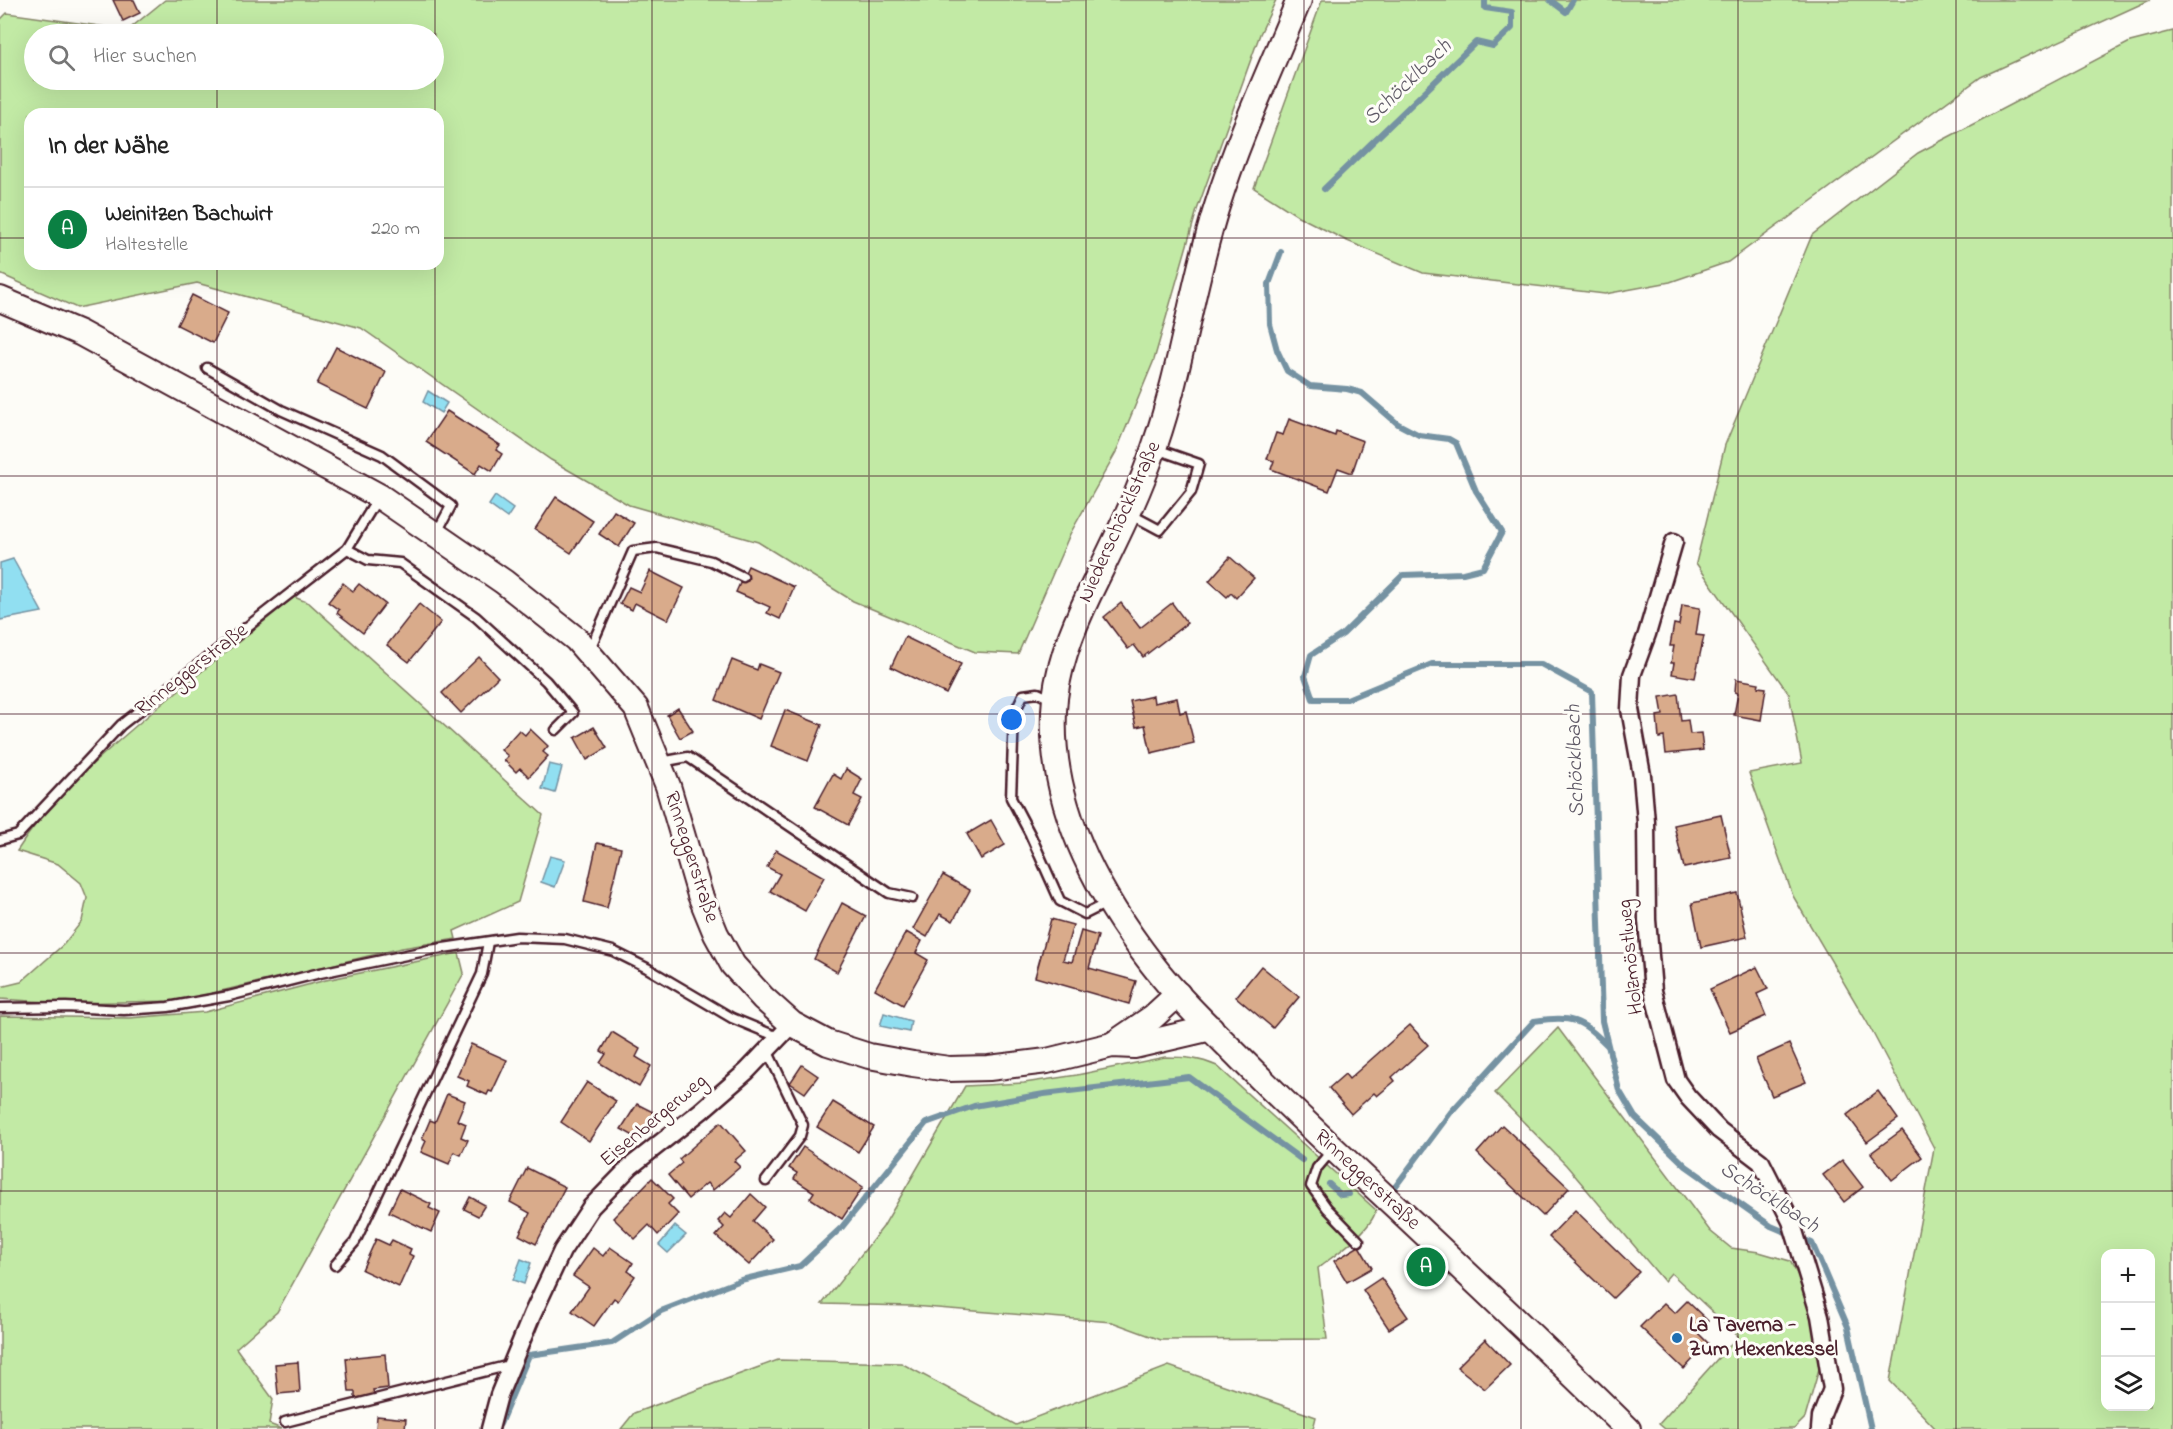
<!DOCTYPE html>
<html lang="de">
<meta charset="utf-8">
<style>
body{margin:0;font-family:"Indie Flower",sans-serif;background:#f6f6f6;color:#222}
.controls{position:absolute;right:18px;bottom:18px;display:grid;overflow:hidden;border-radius:12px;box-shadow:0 6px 24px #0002}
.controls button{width:54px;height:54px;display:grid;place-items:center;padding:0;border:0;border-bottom:2px solid #e0e0e0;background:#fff;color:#222;font:30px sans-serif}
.you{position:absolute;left:1012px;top:720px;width:21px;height:21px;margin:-15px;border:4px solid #fff;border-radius:50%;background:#1a73e8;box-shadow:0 0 0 9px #1a73e833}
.badge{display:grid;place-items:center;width:39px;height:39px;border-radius:50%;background:#0b8043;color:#fff;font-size:20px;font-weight:700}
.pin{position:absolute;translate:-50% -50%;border:3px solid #fff;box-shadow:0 2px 6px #0006}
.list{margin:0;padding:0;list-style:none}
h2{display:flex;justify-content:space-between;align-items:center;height:78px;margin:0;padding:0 24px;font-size:26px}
h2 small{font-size:20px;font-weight:400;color:#767676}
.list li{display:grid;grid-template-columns:39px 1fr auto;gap:18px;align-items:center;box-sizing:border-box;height:84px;padding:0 24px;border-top:2px solid #e0e0e0}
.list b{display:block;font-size:22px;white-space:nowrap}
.list p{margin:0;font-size:20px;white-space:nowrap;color:#767676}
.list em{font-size:20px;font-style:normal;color:#767676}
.icon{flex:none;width:33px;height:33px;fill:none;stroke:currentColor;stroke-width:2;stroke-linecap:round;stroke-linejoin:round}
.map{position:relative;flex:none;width:2173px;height:1429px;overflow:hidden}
.search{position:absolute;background:#fff;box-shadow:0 6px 24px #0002;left:24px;top:24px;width:420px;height:66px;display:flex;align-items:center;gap:15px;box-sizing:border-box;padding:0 21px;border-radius:33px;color:#767676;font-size:22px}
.panel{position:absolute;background:#fff;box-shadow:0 6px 24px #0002;left:24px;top:108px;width:420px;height:162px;border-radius:18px}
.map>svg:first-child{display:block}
.green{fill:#c2eaa5;stroke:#868468;stroke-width:1.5;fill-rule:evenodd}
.water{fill:#91dff1;stroke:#7592a2;stroke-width:1.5}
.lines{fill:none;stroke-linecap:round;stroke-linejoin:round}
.stream{stroke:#7592a2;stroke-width:6}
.building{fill:#d9ab8b;stroke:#4a1f2b;stroke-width:1.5}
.service-casing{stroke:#4a1f2b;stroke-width:13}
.minor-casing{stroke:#4a1f2b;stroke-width:21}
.secondary-casing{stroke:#4a1f2b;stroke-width:28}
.service{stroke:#fdfcf7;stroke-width:8}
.minor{stroke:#fdfcf7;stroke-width:16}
.secondary{stroke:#fdfcf7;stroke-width:24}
.grid{fill:none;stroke:#4a1f2b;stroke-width:1.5;stroke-opacity:0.55}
.poi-dot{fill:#1f6fb2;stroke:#fdfcf7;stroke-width:2}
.labels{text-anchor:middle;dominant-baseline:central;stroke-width:6;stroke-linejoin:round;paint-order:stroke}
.street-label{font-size:21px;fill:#4a1f2b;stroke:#fdfcf7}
.poi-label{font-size:21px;font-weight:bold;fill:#4a1f2b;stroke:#fdfcf7;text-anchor:start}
.water-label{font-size:22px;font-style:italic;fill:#5f5966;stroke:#fdfcf7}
</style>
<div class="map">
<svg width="2173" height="1429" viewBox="0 0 2173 1429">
<rect width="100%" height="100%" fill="#fdfcf7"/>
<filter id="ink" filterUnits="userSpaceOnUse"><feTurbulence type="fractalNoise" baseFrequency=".0167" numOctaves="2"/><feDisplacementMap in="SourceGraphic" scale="12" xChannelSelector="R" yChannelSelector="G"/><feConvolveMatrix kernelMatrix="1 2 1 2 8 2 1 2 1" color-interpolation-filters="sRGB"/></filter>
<g filter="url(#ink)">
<g class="green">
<path d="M165,0H1276L1260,34L1197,210L1154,360L1116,452L1070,534L1018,654L975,652L853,601L758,542L629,505L551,460L361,328L197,283L77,308L0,274V20L7,13L128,30ZM34,34H434V80H34ZM30,114H438V264H30Z"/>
<polygon points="1322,0 2150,0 1981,77 1728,262 1670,282 1605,294 1423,273 1345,240 1298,216 1254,188"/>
<path d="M2173,31V1429H1936L1890,1381L1934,1148L1867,1022L1793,896L1749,773L1802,763L1789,694L1696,563L1725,445L1812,235L1918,153L2130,42ZM2106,1254H2150V1406H2106Z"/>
<path d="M294,597L309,603L543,815L518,902L454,931L456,939L402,948L179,1001L62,1003L0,999V987L21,982L64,944L82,921L87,898L81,883L58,864L17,851C45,806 84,771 123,737C178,689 237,644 294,597Z"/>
<polygon points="459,953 464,973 277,1312 236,1348 273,1399 269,1424 282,1429 0,1429 0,1016 129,1018 205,1012 326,980"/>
<polygon points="1558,1028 1710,1231 1731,1248 1759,1252 1790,1261 1803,1285 1813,1314 1821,1362 1805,1418 1794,1429 1665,1429 1659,1424 1738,1336 1671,1273 1664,1281 1566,1165 1495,1093"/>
<path d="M1165,1057C1185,1057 1199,1058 1217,1066L1376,1210C1371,1231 1335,1255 1318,1268L1327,1339L1161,1340L1112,1322L912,1306L822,1304L883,1227L965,1086L1024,1083L1077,1075Z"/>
<polygon points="778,1360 901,1363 1016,1425 1169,1366 1316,1417 1313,1429 621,1429 634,1413"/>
</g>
<g class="water">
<polygon points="428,391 447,403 441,413 423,402"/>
<polygon points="495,496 513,509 507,518 489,505"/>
<polygon points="13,559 42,612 0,620 0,563"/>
<polygon points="549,764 562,767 555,793 542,789"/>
<polygon points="550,856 565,860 555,887 541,882"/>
<polygon points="884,1013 911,1021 909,1032 880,1026"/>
<polygon points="675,1226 686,1235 668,1253 659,1245"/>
<polygon points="521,1259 531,1263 524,1284 513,1280"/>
</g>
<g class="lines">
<g class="stream">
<polyline points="1550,0 1566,12 1573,0"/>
<polyline points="1324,189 1476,42 1493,46 1512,28 1512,12 1485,8 1485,0"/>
<polyline points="1281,252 1269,284 1270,324 1277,350 1287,371 1310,386 1347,389 1362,393 1398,424 1419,435 1449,439 1456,443 1476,491 1502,532 1483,568 1463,573 1403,575 1343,634 1311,655 1305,676 1313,699 1347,699 1432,664 1541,664 1592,692 1602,1021 1619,1090 1635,1117 1686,1166 1771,1226 1812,1243 1848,1327 1871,1429"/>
<polyline points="1329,1184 1341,1195 1349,1194"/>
<path d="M1395,1187L1451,1112L1534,1021C1573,1016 1579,1018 1607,1045"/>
<polyline points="500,1424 529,1355 612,1343 661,1311 741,1280 800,1266 842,1227 926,1123 974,1106 1044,1094 1189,1077 1302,1160"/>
</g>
</g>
<g class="building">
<polygon points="113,0 134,0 140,13 123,21"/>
<polygon points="192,295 228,313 213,343 177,325"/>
<polygon points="336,347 386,372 368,409 317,384"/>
<polygon points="447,411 500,445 496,450 502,454 492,471 481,464 475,474 426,442"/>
<polygon points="1289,419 1335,436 1336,431 1363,441 1352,473 1338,468 1329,491 1271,469 1274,461 1267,459 1276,433 1283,435"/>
<polygon points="556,497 593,521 571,553 535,529"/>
<polygon points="614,511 634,523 619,547 599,534"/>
<polygon points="1230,557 1254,578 1236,598 1231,593 1227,597 1209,581"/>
<polygon points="748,566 794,587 780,619 767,613 770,607 736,592"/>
<polygon points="650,571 684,588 668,620 635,603 632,610 620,604 629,587 640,592"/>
<polygon points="343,583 353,591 359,584 385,604 363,633 337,613 339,610 328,602"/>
<polygon points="1121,603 1140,628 1172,603 1187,623 1143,657 1134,645 1128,649 1104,617"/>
<polygon points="419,604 441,622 409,662 387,645"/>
<polygon points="1682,605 1700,608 1696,635 1704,636 1695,678 1672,674 1674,663 1671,663 1674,646 1670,646 1674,624 1679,625"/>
<polygon points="905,637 961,664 946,694 891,667"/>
<polygon points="479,657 498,677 461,713 442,693"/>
<polygon points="732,660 757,670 759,664 779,672 759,719 716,700"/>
<polygon points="1736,679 1759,683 1758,687 1766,688 1761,720 1734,715 1738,693 1735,692"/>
<polygon points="1678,694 1681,721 1688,720 1690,734 1701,733 1703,750 1666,754 1664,737 1659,738 1657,716 1663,715 1660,697"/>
<polygon points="1153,696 1154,703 1177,698 1180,713 1186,711 1194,743 1151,753 1145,725 1136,727 1130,701"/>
<polygon points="678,708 693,731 680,738 667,715"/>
<polygon points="785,710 822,725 808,761 771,746"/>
<polygon points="594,727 607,748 587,760 575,738"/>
<polygon points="530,729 548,746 543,752 548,756 529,777 520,768 516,772 504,760 508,756 501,750 519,730 525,735"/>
<polygon points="846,769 862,779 854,795 862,799 848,825 815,807 833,774 841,779"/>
<polygon points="1721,815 1731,858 1684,868 1674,825"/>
<polygon points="991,820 1005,845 981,859 967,834"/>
<polygon points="597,843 621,848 607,908 584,902"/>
<polygon points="776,850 824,877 805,911 770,891 780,874 767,867"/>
<polygon points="943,875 970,890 953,921 940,914 927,937 913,929"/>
<polygon points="1737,893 1747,937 1701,947 1692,903"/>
<polygon points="842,903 866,916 837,972 814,959"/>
<polygon points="1051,919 1073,925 1063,960 1072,962 1081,931 1098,936 1089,968 1136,981 1129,1004 1035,977"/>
<polygon points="906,932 922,941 916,953 928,960 903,1005 875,989"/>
<polygon points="1261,966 1299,997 1273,1028 1236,997"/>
<polygon points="1757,967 1768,989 1757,994 1766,1016 1730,1032 1710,989"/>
<polygon points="1410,1025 1428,1045 1392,1077 1395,1081 1377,1096 1374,1093 1351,1114 1329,1088 1345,1074 1349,1079"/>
<polygon points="612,1032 640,1049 636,1057 651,1066 639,1087 600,1063 606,1054 601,1051"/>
<polygon points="471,1044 507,1060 492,1092 489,1091 487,1095 467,1086 469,1081 457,1076"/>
<polygon points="1789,1044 1806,1082 1772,1096 1756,1059"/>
<polygon points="802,1065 818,1076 805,1093 790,1083"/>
<polygon points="587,1082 616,1101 589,1141 561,1122"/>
<polygon points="1878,1091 1898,1119 1867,1142 1847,1115"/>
<polygon points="447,1094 465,1101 457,1120 466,1124 461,1137 468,1140 461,1155 454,1152 449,1164 421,1152 426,1141 422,1139 430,1120 435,1122"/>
<polygon points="833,1102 874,1127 858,1152 817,1127"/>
<polygon points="637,1104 653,1112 639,1139 621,1129"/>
<polygon points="721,1122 746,1151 734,1161 740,1167 713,1190 707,1183 688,1199 668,1175 682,1163 679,1159"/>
<polygon points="1502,1125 1569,1188 1543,1216 1477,1153"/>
<polygon points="1902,1130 1922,1157 1892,1180 1871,1153"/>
<polygon points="803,1147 863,1187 842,1219 810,1198 814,1192 794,1179 797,1173 789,1168"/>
<polygon points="1842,1160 1863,1187 1844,1202 1823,1175"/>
<polygon points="527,1168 565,1187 536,1244 519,1235 530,1213 510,1202"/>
<polygon points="652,1178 673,1199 668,1204 678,1214 658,1235 649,1225 635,1239 613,1218"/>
<polygon points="400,1189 431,1204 429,1208 440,1213 431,1232 389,1212"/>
<polygon points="751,1194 765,1207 753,1221 773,1239 749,1265 716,1236 724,1227 718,1221 725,1213 731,1218"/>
<polygon points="470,1197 485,1205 478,1216 464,1209"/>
<polygon points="1575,1210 1639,1272 1613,1298 1549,1237"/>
<polygon points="376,1239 389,1245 392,1240 411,1249 409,1254 413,1256 399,1287 362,1270"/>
<polygon points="1359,1246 1372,1268 1347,1282 1334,1261"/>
<polygon points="610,1247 633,1263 628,1271 635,1276 618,1301 614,1298 594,1326 572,1311 589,1287 573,1276 593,1248 603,1256"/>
<polygon points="1381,1278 1408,1317 1389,1329 1363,1290"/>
<polygon points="1687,1301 1708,1321 1697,1332 1708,1343 1684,1369 1640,1327 1664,1303 1675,1313"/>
<polygon points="1485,1339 1510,1365 1485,1389 1457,1367"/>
<polygon points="385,1354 388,1388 373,1390 374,1396 355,1398 355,1392 349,1392 346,1358"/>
<polygon points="298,1362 300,1392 278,1394 275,1364"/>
<polygon points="377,1416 406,1419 405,1429 376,1429"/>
</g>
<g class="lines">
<g class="service-casing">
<g id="service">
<polyline points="207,368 281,410 382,455 451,506 436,534"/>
<polyline points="1130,514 1160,530 1191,492 1199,464 1156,449"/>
<polyline points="347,549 368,560 400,563 476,617 546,681 573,713 556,730"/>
<polyline points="590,649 633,551 657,548 711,561 743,577"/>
<polyline points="1053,700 1038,693 1023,695 1014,714 1011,798 1030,834 1060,901 1085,914 1109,902"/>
<polyline points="661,762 688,757 889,893 912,898"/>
<polyline points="0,840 18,835 121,725 347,549 378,498"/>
<polyline points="0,1008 66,1007 124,1010 168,1007 229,996 320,973 430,950 517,937 565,939 613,951 647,968 732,1018 778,1037"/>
<polyline points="1333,1149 1317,1168 1311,1186 1327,1208 1359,1241"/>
<polyline points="766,1181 800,1136 803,1125 767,1050"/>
<polyline points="335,1265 355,1242 482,974 488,942"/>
<polyline points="285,1422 510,1365"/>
</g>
</g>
<g class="minor-casing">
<g id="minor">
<polyline points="1674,542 1647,634 1632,675 1630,709 1642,775 1646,822 1647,920 1653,991 1676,1080 1688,1097 1719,1130 1761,1162 1791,1221 1820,1316 1832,1389 1821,1417 1820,1429"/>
<polyline points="490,1429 499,1395 532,1315 562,1251 591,1207 631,1166 701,1111 747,1071 792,1024"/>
</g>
</g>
<g class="secondary-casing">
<g id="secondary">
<path d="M1299,0C1271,68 1239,136 1217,206C1192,284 1182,367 1155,445C1140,491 1118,535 1097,578C1078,616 1060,656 1055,698C1045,796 1094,889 1152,964C1178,998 1210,1028 1240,1058C1290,1108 1342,1157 1394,1205C1473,1279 1551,1353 1628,1429"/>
<polyline points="0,299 80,333 379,496 504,582 576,639 636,708 668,786 700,895 716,934 733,965 763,998 792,1024 828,1043 869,1056 913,1064 949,1069 989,1068 1047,1061 1112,1045 1134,1046 1211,1028"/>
<polyline points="1112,1045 1153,1017 1178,994"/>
</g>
</g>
<use href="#service" class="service"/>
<use href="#minor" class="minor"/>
<use href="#secondary" class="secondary"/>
</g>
</g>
<path class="grid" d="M217,0V34M435,0V114M652,0V1429M869,0V1429M1086,0V1429M1304,0V1429M1521,0V1429M1738,0V1429M1956,0V1429M217,80V114M0,238H30M438,238H2173M217,264V1429M435,264V1429M0,476H2173M0,714H2173M0,953H2173M0,1191H2173"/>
<circle class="poi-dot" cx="1677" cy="1338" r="6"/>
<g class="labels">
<g class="street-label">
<text transform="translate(1120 522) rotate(-66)">Niederschöcklstraße</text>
<text transform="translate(192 670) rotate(-38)">Rinneggerstraße</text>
<text transform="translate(691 857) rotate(72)">Rinneggerstraße</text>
<text transform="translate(1631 957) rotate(-96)">Holzmöstlweg</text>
<text transform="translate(654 1121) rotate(-40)">Eisenbergerweg</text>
<text transform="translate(1367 1180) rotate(43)">Rinneggerstraße</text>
</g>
<g class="poi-label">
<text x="1689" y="1326">La Taverna -<tspan x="1689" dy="24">Zum Hexenkessel</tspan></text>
</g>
<g class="water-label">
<text transform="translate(1408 83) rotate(-44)">Schöcklbach</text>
<text transform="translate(1576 761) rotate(-92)">Schöcklbach</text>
<text transform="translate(1769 1198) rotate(33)">Schöcklbach</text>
</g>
</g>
</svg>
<div class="controls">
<button>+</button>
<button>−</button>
<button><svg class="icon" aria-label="layers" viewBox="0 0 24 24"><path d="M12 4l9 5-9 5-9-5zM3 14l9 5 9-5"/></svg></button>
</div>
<div class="you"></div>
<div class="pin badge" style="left:1426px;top:1267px">A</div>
<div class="search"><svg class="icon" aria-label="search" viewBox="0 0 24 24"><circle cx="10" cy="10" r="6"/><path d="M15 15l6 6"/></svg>Hier suchen</div>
<section class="panel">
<h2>In der Nähe<small></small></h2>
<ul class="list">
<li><span class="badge">A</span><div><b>Weinitzen Bachwirt</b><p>Haltestelle</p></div><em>220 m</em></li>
</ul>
</section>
</div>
